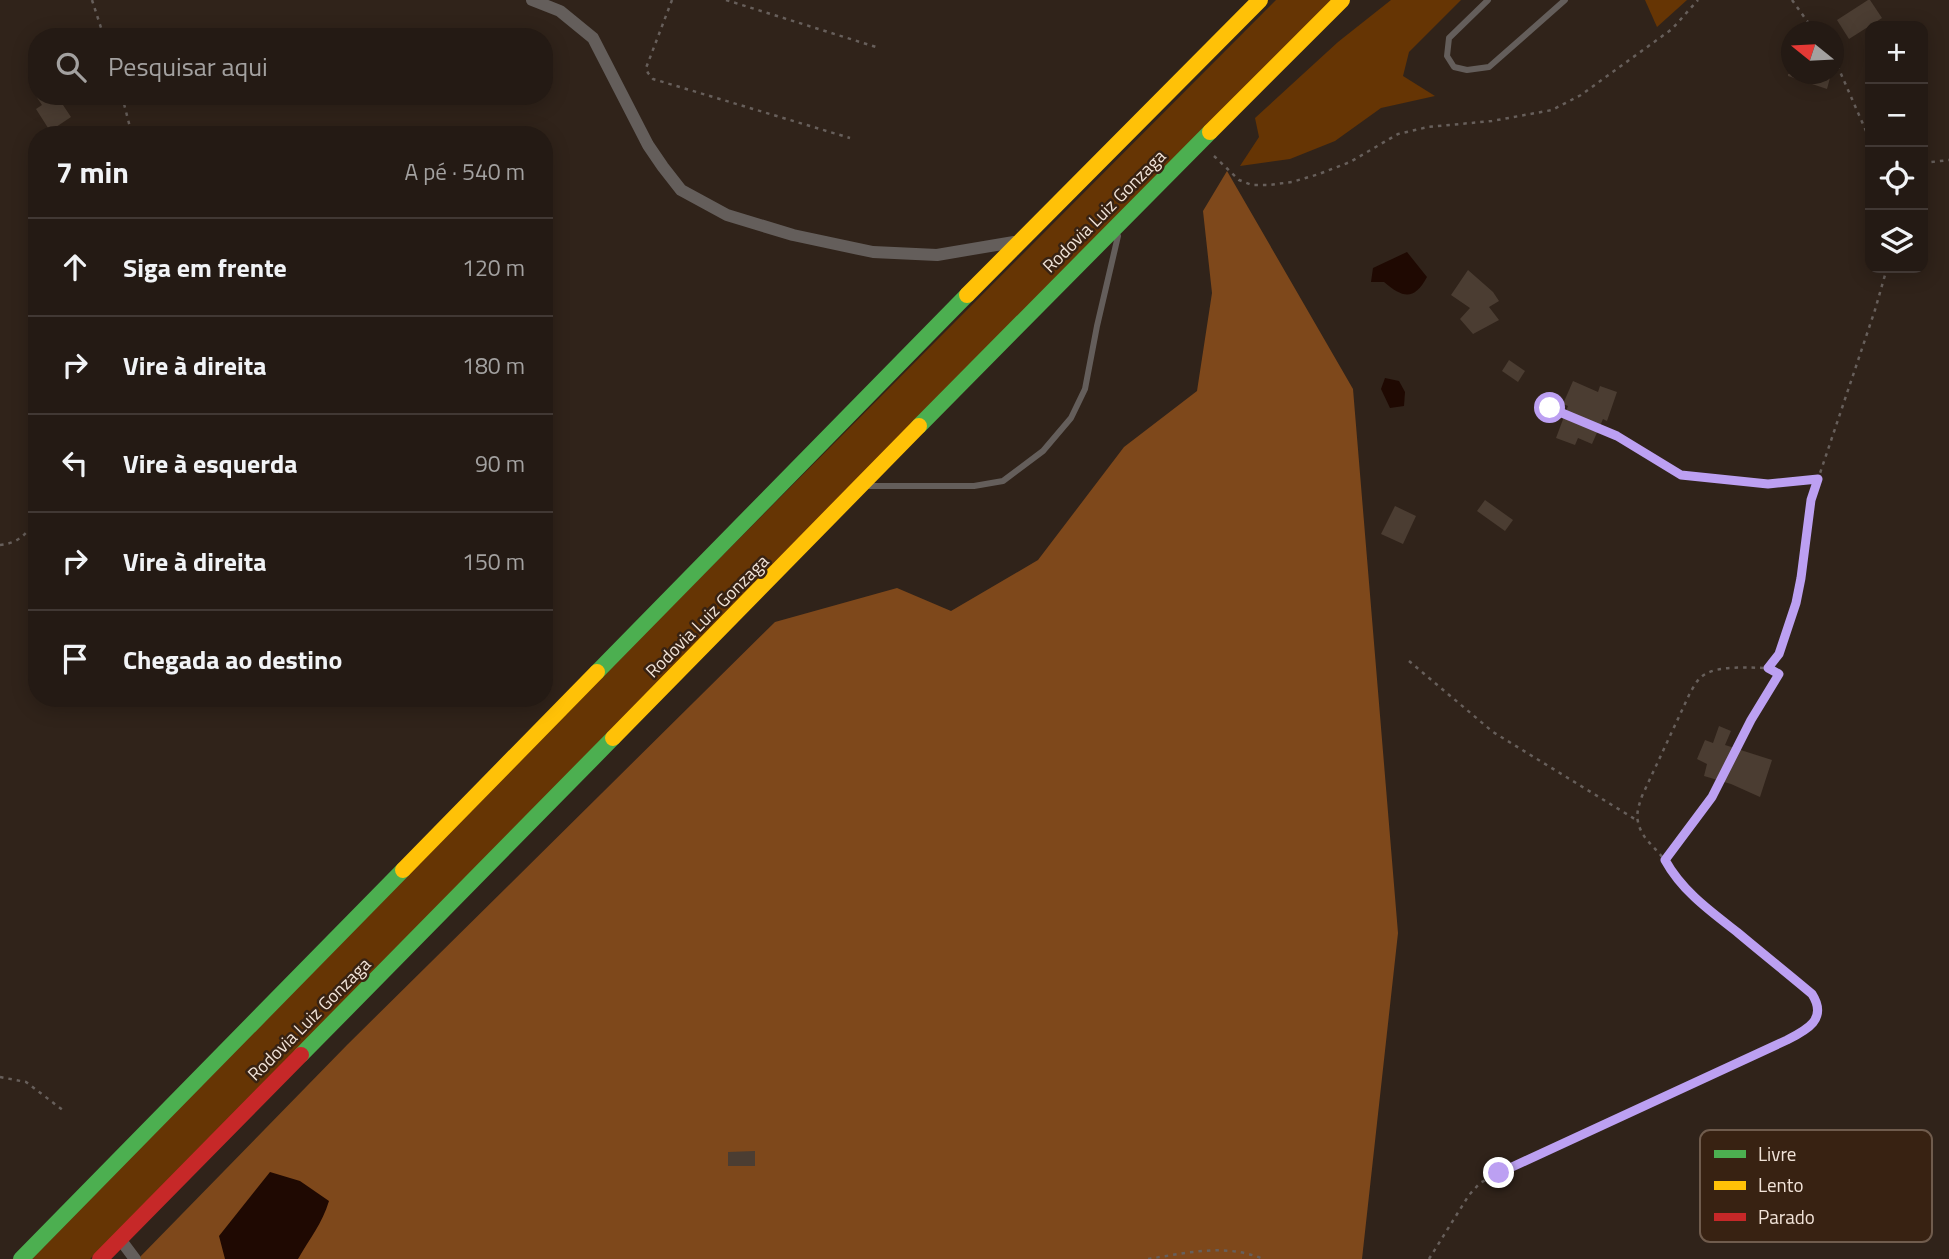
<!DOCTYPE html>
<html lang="pt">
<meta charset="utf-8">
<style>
body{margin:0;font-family:"Titillium Web",sans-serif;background:#2c231d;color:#f1f3f6}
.controls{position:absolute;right:21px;top:21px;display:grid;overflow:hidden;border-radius:14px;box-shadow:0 4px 18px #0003}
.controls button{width:63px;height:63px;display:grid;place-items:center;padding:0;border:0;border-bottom:2px solid #413834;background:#241a14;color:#f1f3f6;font:35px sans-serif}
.compass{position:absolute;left:1781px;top:21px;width:63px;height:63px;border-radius:50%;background:#241a14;box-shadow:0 4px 18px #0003;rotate:288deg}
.stop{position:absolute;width:21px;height:21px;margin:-16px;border:5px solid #bca0f2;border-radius:50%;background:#fff}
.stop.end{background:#bca0f2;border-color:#fff;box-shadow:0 2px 7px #0008}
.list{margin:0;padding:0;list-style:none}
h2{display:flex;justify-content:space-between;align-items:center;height:91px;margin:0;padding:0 28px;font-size:30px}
h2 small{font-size:23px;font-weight:400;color:#a3a1a0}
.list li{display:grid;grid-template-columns:46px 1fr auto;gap:21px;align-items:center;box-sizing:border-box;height:98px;padding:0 28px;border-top:2px solid #413834}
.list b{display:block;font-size:26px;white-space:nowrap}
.list em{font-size:23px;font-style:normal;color:#a3a1a0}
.icon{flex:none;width:38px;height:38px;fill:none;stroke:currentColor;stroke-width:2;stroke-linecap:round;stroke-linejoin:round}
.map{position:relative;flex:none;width:1949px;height:1259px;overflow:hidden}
.search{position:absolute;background:#241a14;box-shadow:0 4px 18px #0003;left:28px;top:28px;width:525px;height:77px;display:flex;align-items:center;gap:18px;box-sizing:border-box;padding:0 24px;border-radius:28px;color:#a3a1a0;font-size:26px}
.panel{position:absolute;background:#241a14;box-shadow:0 4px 18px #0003;left:28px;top:126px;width:525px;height:581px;border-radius:28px}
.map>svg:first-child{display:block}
.green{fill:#663504}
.forest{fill:#7e481b}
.water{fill:#1f0902}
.building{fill:#4b3d32}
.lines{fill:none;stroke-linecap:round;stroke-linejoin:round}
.path{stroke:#675f5b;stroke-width:2.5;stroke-dasharray:3.5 5;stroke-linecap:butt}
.lane{stroke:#645e5b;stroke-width:6}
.street{stroke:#645e5b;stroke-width:12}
.fast{stroke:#4caf50;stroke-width:16}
.slow{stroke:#ffc107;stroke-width:16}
.jam{stroke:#c62828;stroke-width:16}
.route{stroke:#bca0f2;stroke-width:9}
.labels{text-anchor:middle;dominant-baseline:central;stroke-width:5;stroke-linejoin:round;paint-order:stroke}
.street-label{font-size:18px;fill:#f1e3d8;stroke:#382212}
.key{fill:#382212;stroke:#705c4d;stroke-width:2}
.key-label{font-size:19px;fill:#f1e3d8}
</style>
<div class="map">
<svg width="1949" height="1259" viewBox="0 0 1949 1259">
<rect width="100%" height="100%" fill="#30231a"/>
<g class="green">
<polygon points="1276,0 1341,0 90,1259 21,1259"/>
<polygon points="1391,0 1461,0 1409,52 1403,76 1435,96 1381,108 1335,141 1290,159 1240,166 1259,137 1255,118 1338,42"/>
<polygon points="1645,0 1687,0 1657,27"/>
</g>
<polygon class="forest" points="1227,171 1353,389 1398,933 1362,1259 138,1259 347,1045 775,622 897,588 951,611 1038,560 1124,447 1197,391 1212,293 1203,211"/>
<g class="water">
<path d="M1407,252L1427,277C1414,301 1403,298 1384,282H1371L1373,268Z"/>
<polygon points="1385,378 1399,381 1405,392 1404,406 1390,408 1381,389"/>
<path d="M270,1172L300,1181L329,1201C322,1224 310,1238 298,1259H225L219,1236Z"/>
</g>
<g class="building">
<polygon points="1868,0 1870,0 1882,18 1849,39 1837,20"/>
<polygon points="1788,74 1831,74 1827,89 1788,76"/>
<polygon points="36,96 57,96 71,117 50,131 36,109 42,105"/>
<polygon points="1468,270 1493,292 1499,301 1489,307 1499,320 1473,334 1460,319 1470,308 1451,295"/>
<polygon points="1509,360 1525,371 1518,382 1502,371"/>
<polygon points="1573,381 1598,392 1600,386 1617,392 1607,421 1603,419 1592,444 1578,438 1575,445 1556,438 1568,406 1563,404"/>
<polygon points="1485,500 1513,520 1505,531 1477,511"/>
<polygon points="1395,506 1416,516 1403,544 1381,534"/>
<polygon points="1719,726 1731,731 1725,745 1772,760 1760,797 1731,784 1704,776 1707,764 1697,759 1705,740 1713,743"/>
<polygon points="755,1151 755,1166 728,1166 728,1152"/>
</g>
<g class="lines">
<g class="path">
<polyline points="92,0 104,37"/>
<polyline points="672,0 646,68 648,73 653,79 850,138"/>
<polyline points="726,0 876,47"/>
<polyline points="1792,0 1815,32"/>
<polyline points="1834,58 1870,140"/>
<polyline points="122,96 132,135"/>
<polyline points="1214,156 1239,180 1252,185 1269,185 1292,182 1319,174 1350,162 1398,134 1428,127 1492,121 1552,110 1581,95 1672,29 1698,0"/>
<polyline points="1923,163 1949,160"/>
<polyline points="1550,408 1617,436 1681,475 1768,484 1818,479"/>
<path d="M0,545C19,543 29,533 37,515"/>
<polyline points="1409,661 1493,732 1638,821"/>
<polyline points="1665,860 1712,797 1751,720 1779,674 1769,669"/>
<polyline points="0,1077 26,1082 64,1111"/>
<path d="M1148,1259C1186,1253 1226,1243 1263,1259"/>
<path d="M1429,1259L1469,1195L1480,1183L1499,1173L1787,1040C1807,1030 1828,1019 1812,994C1770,958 1722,927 1684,887C1676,879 1672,870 1665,861C1656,847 1642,840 1638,822C1636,813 1639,805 1642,796L1690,693C1693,688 1696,682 1700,678C1714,664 1749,668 1768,668L1779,654L1796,603L1802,577L1811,500L1875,310L1887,268"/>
</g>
<g class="lane">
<polyline points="1488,0 1449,38 1447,56 1454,67 1467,70 1489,67 1565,0"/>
<polyline points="870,486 974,486 1003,481 1043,451 1071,418 1085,389 1097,326 1118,236"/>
</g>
<g class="street">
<polyline points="532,0 560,11 593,38 648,145 663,167 681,190 727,215 793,235 873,252 937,255 1014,242"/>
<polyline points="120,1239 135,1259"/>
</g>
<g class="fast">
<polyline points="919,426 1210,132"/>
<polyline points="597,672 967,295"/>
<polyline points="301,1055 613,738"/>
<polyline points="21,1259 403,870"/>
</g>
<g class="slow">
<polyline points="1210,132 1342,0"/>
<polyline points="967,295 1260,0"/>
<polyline points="613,738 919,426"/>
<polyline points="403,870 597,672"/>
</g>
<polyline class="jam" points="100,1259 301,1055"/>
</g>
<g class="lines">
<path class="route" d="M1499,1173L1787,1040C1807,1030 1828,1019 1812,994C1787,973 1762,953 1737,932C1710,911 1682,891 1665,860L1712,797L1751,720L1779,674L1768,668L1779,654L1796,603L1801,578L1811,500L1818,479L1768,484L1681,475L1617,436L1550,408"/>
</g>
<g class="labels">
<g class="street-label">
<text transform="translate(1104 211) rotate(-45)">Rodovia Luiz Gonzaga</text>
<text transform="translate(707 616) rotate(-45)">Rodovia Luiz Gonzaga</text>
<text transform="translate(309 1019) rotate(-45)">Rodovia Luiz Gonzaga</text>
</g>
</g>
<rect x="1700" y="1130" width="232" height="112" rx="10" class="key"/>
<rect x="1714" y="1150" width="32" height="8" fill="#4caf50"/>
<rect x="1714" y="1181" width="32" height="9" fill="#ffc107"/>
<rect x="1714" y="1213" width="32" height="8" fill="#c62828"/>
<g class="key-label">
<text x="1758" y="1161">Livre</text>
<text x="1758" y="1192">Lento</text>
<text x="1758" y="1224">Parado</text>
</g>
</svg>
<div class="controls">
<button>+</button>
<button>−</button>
<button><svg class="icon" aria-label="locate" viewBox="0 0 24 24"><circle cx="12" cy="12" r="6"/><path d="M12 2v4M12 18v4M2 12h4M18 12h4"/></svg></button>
<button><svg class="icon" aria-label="layers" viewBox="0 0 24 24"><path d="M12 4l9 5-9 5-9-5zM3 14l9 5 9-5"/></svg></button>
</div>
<svg class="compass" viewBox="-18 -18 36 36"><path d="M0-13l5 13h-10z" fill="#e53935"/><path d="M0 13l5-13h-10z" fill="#a3a1a0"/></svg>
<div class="stop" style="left:1550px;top:408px"></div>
<div class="stop end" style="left:1499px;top:1173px"></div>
<div class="search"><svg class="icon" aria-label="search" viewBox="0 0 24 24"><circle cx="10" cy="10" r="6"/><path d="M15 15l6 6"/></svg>Pesquisar aqui</div>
<section class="panel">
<h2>7 min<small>A pé · 540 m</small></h2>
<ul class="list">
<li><svg class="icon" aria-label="ahead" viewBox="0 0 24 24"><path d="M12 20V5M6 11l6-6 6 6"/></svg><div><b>Siga em frente</b></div><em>120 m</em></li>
<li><svg class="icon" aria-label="right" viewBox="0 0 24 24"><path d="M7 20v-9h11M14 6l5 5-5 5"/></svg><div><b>Vire à direita</b></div><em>180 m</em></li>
<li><svg class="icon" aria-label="left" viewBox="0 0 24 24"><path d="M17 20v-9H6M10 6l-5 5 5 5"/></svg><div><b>Vire à esquerda</b></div><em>90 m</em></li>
<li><svg class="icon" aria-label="right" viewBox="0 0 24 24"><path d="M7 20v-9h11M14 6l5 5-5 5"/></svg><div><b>Vire à direita</b></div><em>150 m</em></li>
<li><svg class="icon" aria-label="arrive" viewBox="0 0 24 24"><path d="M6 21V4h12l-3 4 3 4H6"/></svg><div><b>Chegada ao destino</b></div></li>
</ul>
</section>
</div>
